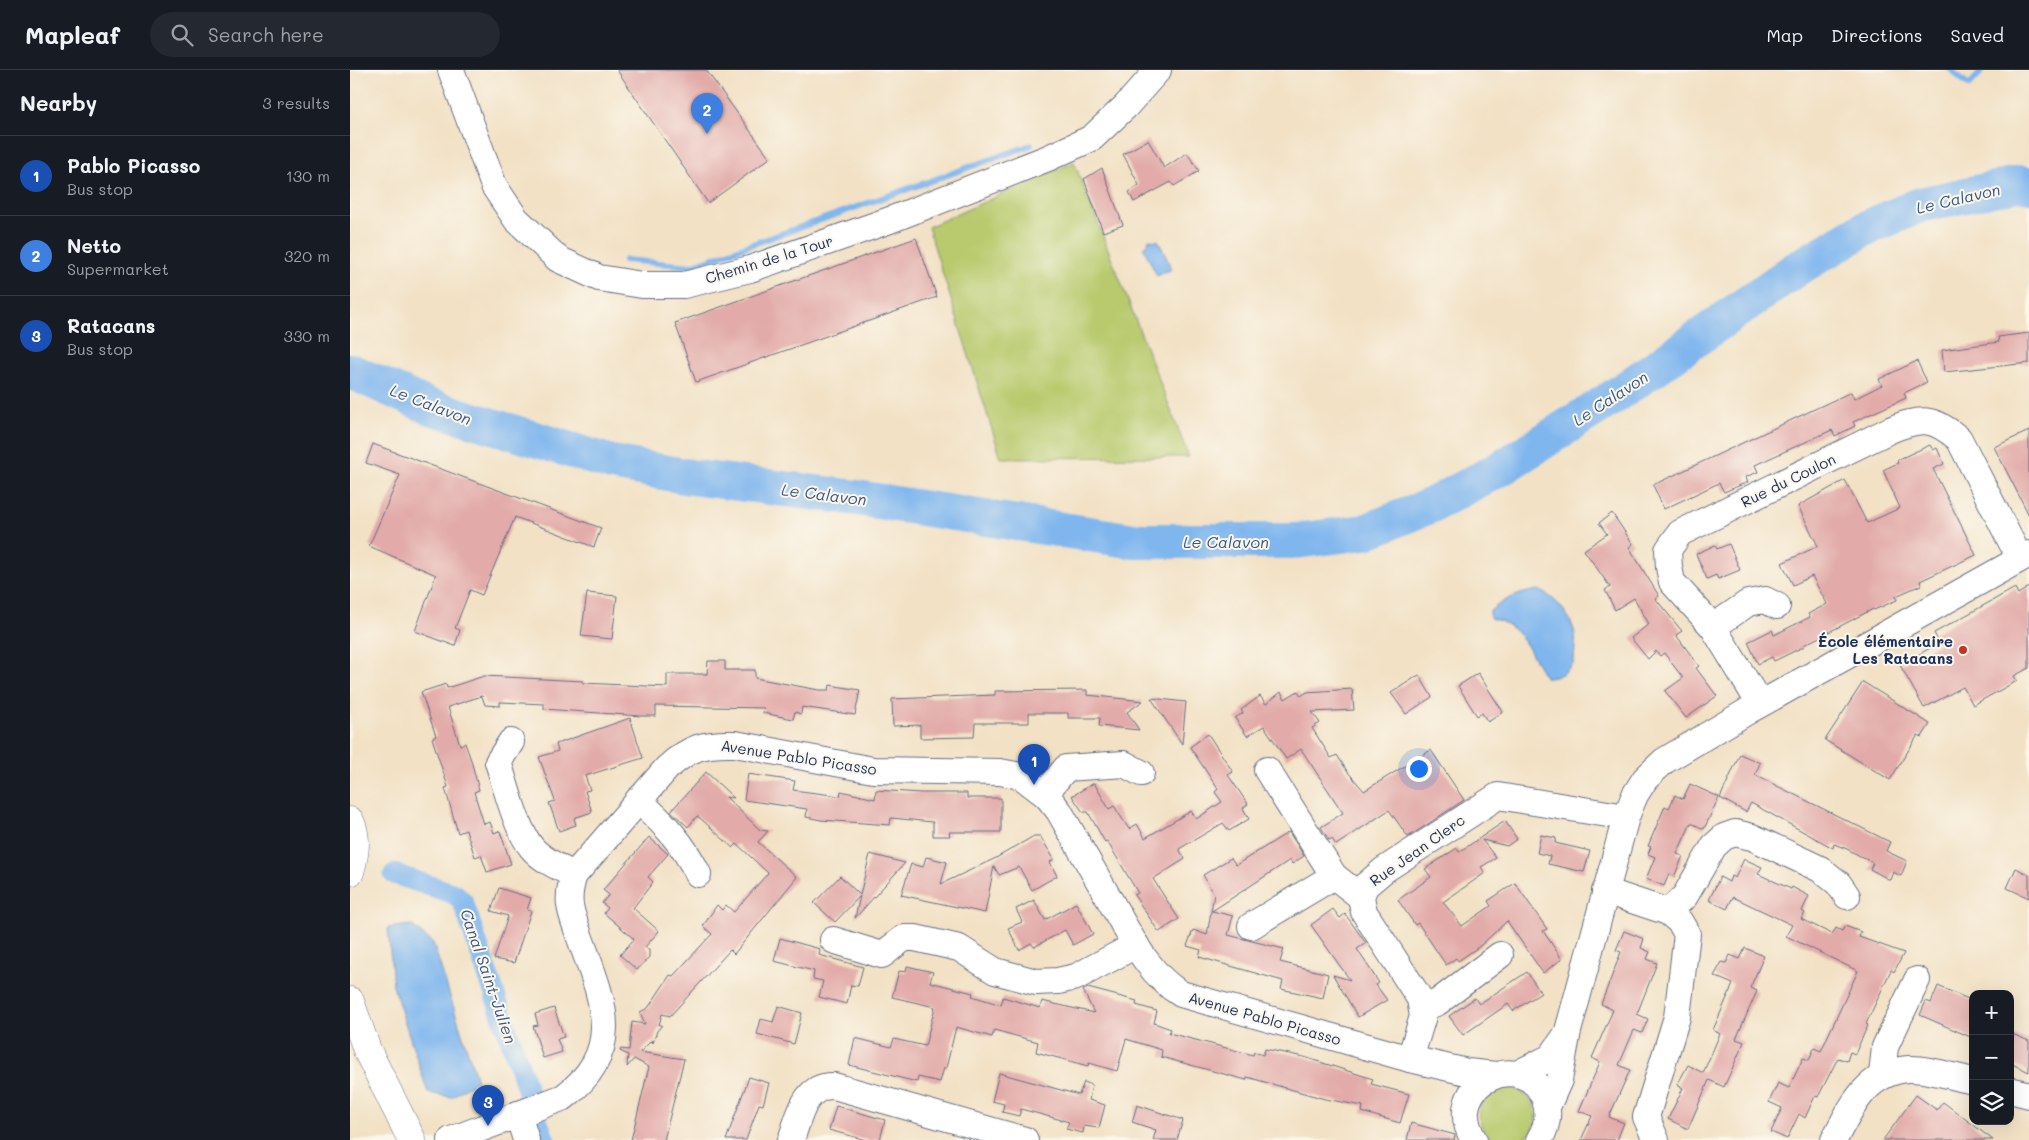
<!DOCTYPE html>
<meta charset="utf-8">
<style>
body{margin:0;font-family:Mali,sans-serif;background:#242831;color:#f1f3f6}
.controls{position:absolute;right:15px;bottom:15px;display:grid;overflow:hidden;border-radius:10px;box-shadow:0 5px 20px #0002}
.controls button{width:45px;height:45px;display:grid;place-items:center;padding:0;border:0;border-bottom:1px solid #363941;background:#171b24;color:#f1f3f6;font:25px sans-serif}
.you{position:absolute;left:1068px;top:698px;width:18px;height:18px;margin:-12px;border:4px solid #fff;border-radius:50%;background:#1a73e8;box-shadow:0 0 0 8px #1a73e833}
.badge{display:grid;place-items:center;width:32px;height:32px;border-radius:50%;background:#c8321e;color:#fff;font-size:16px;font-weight:700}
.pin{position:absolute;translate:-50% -41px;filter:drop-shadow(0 1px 2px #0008)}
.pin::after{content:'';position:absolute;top:26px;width:18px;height:15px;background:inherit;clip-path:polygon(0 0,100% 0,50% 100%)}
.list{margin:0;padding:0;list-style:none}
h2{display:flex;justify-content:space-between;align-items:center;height:65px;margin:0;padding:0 20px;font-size:21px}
h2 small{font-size:16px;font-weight:400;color:#9ea1a6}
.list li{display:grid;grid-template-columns:32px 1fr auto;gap:15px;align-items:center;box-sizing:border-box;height:80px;padding:0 20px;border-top:1px solid #363941}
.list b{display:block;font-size:19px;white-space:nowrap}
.list p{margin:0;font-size:16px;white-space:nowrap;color:#9ea1a6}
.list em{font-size:16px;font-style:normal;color:#9ea1a6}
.icon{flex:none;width:28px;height:28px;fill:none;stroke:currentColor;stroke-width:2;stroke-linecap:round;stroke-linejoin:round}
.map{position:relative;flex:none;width:1679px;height:1070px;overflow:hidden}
header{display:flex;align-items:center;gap:30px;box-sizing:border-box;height:70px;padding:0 25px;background:#171b24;border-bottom:1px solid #363941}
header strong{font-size:24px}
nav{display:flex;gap:28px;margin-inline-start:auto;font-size:18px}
.search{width:350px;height:45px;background:#242831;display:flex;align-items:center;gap:12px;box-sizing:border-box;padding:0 18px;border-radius:28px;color:#9ea1a6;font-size:19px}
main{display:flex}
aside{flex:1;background:#171b24}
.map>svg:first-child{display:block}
.green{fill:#b8ca6d;stroke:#6a7c66}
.water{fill:#7fb6ee;stroke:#4d72a6}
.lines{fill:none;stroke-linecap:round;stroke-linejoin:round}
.stream{stroke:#7fb6ee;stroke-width:6}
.canal{stroke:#7fb6ee;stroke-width:21}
.river{stroke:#7fb6ee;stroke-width:36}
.building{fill:#e2aba9}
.minor-casing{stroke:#666d82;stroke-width:28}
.major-casing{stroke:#666d82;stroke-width:29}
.minor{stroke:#fff;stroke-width:26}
.major{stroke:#fff;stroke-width:28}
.poi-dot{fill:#c8321e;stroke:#fbf7ec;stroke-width:2}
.labels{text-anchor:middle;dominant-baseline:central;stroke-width:4;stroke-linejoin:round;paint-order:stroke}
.street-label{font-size:15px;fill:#1b2f5e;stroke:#fbf7ec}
.poi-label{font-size:15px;font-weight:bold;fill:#1b2f5e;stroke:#fbf7ec;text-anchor:end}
.water-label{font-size:16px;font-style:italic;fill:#395889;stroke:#fbf7ec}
</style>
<header>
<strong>Mapleaf</strong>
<div class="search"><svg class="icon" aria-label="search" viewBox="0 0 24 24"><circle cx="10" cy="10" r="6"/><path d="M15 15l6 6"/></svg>Search here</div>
<nav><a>Map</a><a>Directions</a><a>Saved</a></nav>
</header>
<main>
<aside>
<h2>Nearby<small>3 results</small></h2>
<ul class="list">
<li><span class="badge" style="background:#1a4fb4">1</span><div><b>Pablo Picasso</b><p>Bus stop</p></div><em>130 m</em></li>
<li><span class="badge" style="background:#3f7fe0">2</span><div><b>Netto</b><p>Supermarket</p></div><em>320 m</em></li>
<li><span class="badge" style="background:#1a4fb4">3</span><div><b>Ratacans</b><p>Bus stop</p></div><em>330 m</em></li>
</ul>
</aside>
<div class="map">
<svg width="1679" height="1070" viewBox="0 0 1679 1070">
<rect width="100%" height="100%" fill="#fbf7ec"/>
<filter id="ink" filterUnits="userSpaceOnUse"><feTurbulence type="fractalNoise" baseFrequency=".02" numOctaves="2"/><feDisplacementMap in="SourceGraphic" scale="10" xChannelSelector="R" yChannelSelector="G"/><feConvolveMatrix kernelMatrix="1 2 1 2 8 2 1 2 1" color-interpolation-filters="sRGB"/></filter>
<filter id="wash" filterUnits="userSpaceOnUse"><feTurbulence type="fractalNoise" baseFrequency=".0096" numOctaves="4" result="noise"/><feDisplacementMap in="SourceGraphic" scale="20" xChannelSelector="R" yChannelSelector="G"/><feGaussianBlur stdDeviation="1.12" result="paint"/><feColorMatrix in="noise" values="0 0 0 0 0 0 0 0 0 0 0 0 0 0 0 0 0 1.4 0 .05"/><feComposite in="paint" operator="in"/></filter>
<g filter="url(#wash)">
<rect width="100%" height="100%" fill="#f2e1c5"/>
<g class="green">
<polygon points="724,92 839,387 651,388 578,157"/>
<path d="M1157,1017C1185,1020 1198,1054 1172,1070L1141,1069C1120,1049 1128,1022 1157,1017Z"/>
</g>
<g class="water">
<polygon points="799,169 805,171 808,170 822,199 807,206 793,177 797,175"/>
<path d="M1188,520C1205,527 1218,542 1224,560C1227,570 1224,582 1224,592C1216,602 1209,608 1196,608C1178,583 1175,556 1140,548V541C1155,529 1168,523 1188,520Z"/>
<polygon points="61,855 83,873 127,1010 102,1027 78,1023 43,916 38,858"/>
</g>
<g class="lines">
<g class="stream">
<polyline points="1601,0 1619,15 1633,0"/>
<polyline points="275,190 341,196 681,75"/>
</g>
<g class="canal">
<polyline points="44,804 105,824 113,832 179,1024"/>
<polyline points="188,1053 195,1070"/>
</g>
<polyline class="river" points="0,301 78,336 262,393 340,407 507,428 784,471 946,471 1015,462 1082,435 1153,397 1265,326 1446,199 1514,159 1570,135 1671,113 1679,115"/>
</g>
<g id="blocks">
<g class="building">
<polygon points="267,0 356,0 420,88 358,133"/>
<polygon points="798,70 814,98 837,83 849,101 824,116 821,112 784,132 779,122 789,115 773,84"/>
<polygon points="752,98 773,155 753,162 734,109"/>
<polygon points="566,168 587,227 346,312 325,253"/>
<polygon points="1679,263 1679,293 1594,302 1592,280 1649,272 1648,267"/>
<polygon points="1567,291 1577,312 1554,323 1556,328 1503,352 1505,356 1485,366 1482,360 1405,395 1408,402 1395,407 1398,412 1374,422 1369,413 1314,439 1303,415 1501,322 1504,329 1532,315 1529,309"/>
<polygon points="1679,361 1679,445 1644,377"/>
<polygon points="23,374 251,458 244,477 165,447 132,525 120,520 105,558 110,560 105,576 65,561 86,505 19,476 50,405 16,393"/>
<polygon points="1580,375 1583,380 1587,378 1594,394 1583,399 1626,485 1570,511 1571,515 1546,526 1547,530 1524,540 1523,539 1454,575 1455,576 1424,591 1422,587 1408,594 1398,572 1422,560 1424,565 1460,547 1458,544 1477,534 1462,506 1443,515 1432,493 1468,476 1448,436 1495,410 1517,453 1550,438 1533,400 1548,393 1547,390"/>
<polygon points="1262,443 1283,474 1279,477 1309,526 1305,528 1332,561 1326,565 1349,596 1346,598 1367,626 1336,648 1315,621 1333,608 1314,583 1310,586 1306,581 1298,589 1281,568 1299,554 1284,528 1265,540 1255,520 1260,517 1234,480 1257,464 1249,453"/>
<polygon points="1379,474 1390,500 1368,509 1366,505 1357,509 1346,484 1365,475 1367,479"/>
<polygon points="1679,517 1679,598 1664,606 1667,611 1623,635 1613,617 1574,638 1550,595 1589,573 1584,563 1665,518 1668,524"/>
<polygon points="237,523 267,526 262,569 231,566"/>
<polygon points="358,591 375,591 375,600 405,600 405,608 469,620 479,620 480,615 510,620 505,645 452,637 451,644 445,642 443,649 413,643 414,638 306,636 306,646 291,646 194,639 194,634 150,632 150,636 135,635 132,626 98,637 110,675 115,673 121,690 129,720 124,722 134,754 140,752 144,763 150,761 161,794 137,802 131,785 125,787 116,760 108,763 95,718 98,717 82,668 86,666 71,622 96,614 97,618 134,606 233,611 233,613 317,617 317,604 357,604"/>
<polygon points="1128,603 1153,642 1138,652 1132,643 1127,646 1108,616"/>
<polygon points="1069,605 1082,627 1056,644 1041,623"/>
<polygon points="1513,612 1580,654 1572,667 1568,665 1540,710 1475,670"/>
<polygon points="1002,619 1004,640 962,642 970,653 962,658 981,688 987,685 997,701 1014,721 1081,680 1114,730 1058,767 1039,740 986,775 982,769 979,770 971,757 993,743 951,679 936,689 914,656 897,666 885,648 893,643 891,640 910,626 916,634 931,622 935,629 948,621 951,626 957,622"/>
<polygon points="737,620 737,625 793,631 777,642 789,660 749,656 750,648 718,648 718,643 679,643 679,653 625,653 624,667 570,668 570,655 543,656 542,629 645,625 645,621"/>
<polygon points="801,628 836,632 832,674"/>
<polygon points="280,648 293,688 235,706 240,720 235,721 242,742 224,748 226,755 209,761 199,733 205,731 189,687 208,681 206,674"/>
<polygon points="858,664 883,702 878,705 898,734 893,738 899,749 879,761 873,753 829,779 835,789 803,809 829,849 809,862 784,825 788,823 757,771 755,772 738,742 733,742 722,726 744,713 759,739 764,736 779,759 787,754 795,768 841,741 846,749 872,732 865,722 868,719 840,677"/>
<polygon points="1390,684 1410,693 1405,705 1540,772 1536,781 1557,791 1551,806 1543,802 1540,810 1520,799 1523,793 1497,779 1484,774 1483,778 1401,733 1396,742 1370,728"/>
<polygon points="356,702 384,728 376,727 410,760 418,761 408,772 447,807 384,884 380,880 320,946 312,944 309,955 312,955 307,961 303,973 302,970 290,982 334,989 314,1070 281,1070 299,997 284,989 277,997 278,985 270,981 271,979 279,980 282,952 295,954 290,942 298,938 320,905 323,906 362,864 353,856 367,835 372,840 376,835 384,842 418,803 387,774 383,778 350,748 347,746 338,757 321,741"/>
<polygon points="398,704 445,711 443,720 490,726 491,721 525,729 526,720 571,723 617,723 617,728 651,728 651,762 599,762 600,766 583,766 583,752 541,748 540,755 471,750 456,747 457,739 394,730"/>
<polygon points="1340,714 1369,727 1354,759 1341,753 1327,784 1333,786 1324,807 1319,804 1314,816 1296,809 1305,787 1298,784 1301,777 1298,776 1315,736 1319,738 1325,725 1333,729"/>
<polygon points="1155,751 1167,769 1157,776 1132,770 1146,788 1131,797 1135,803 1093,832 1112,856 1141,836 1138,831 1165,813 1197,859 1193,861 1212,889 1193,903 1157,851 1130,876 1108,891 1106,888 1096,895 1068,853 1065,855 1048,830 1081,807 1075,799 1107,778 1109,782"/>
<polygon points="939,762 954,786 942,794 940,790 862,841 883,846 878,865 934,879 930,892 978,904 973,928 931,919 933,911 849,887 851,880 837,876 843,860 857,865 864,824 853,805 881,788 886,795"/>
<polygon points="1191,765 1206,768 1205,773 1240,781 1234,802 1198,794 1200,786 1187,783"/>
<polygon points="684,766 690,766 704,789 700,792 707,806 682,820 669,797 649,805 644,796 635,843 551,825 561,794 573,797 576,787 597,792 591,814 646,788"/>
<polygon points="299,767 318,784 298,807 303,812 283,838 309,861 295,877 299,880 299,887 287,900 270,885 284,869 254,843 258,838 252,833 259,825 253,820"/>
<polygon points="520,784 555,793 505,848 510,826 485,852 464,833 490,806 510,825"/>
<polygon points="1394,789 1412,797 1408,804 1441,819 1442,817 1459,826 1452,841 1455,843 1451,849 1482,864 1486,858 1492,861 1495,856 1511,862 1509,867 1554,883 1544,902 1541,900 1516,954 1518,955 1505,984 1500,982 1497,991 1488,988 1468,1027 1465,1026 1455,1048 1449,1044 1437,1069 1421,1062 1432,1038 1419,1032 1428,1013 1439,1018 1453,988 1459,990 1464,978 1471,981 1508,901 1436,866 1442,855 1383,827 1377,839 1359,830 1370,807 1379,812 1381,806 1385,808"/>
<polygon points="1666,798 1679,805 1679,828 1657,818"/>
<polygon points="149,818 181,828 177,840 181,841 164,893 144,889 158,846 141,841"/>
<polygon points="684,830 695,850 726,833 743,864 723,875 715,860 684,877 681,873 669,880 658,858 672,852 666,839"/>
<polygon points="983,839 990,848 995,844 1016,873 1007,879 1029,913 1026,915 1037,930 1008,947 983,905 1000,910 961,855"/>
<polygon points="1274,861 1294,869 1291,878 1300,882 1297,889 1307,893 1287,944 1298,949 1292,963 1284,960 1269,995 1280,1000 1259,1047 1274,1053 1267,1070 1231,1070 1242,1046 1229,1041 1250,992 1242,988 1263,940 1251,934 1271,882 1266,880"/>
<polygon points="430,868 470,879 469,885 513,897 508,916 501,915 497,934 469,927 473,911 463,909 464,901 424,891"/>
<polygon points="1395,878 1414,886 1400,918 1407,921 1386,969 1394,972 1374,1017 1359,1010 1338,1059 1318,1049 1333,1018 1327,1015 1338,995 1353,1003 1370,964 1363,960 1383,914 1364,906 1372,892 1376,893 1380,885 1390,889"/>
<polygon points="557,896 583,902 580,912 623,923 622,926 651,935 653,927 690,938 692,931 744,943 733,920 738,918 787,931 786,935 807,941 804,953 821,959 819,963 903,985 904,982 913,985 915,979 954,987 1023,1009 1021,1014 1059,1024 1050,1053 1012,1042 1013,1036 975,1029 897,1007 896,1010 811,987 812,980 776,969 767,1001 739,993 738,996 686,982 688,972 644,960 642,967 606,957 596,998 594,998 590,1012 568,1007 567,1012 499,995 505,968 541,977 544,969 575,976 585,937 542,927 549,901 556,902"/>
<polygon points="1177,902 1191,923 1163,941 1158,934 1113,965 1099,946 1125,928 1129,934"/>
<polygon points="1588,916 1623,931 1623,968 1570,945 1576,931 1581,933"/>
<polygon points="428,936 452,943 444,974 407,964 411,949 423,952"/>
<polygon points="204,938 214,967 207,969 212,982 193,988 183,956 188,955 185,944"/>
<polygon points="1660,963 1679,971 1679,1002 1660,993"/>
<polygon points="649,1003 729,1025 734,1012 742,1015 739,1030 755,1035 749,1058 734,1056 733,1063 716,1059 719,1052 693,1045 671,1039 669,1046 652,1042 654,1034 642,1031"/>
<polygon points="399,1007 419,1013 413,1035 409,1034 396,1070 376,1070"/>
<polygon points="1566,1025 1587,1040 1593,1032 1643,1070 1533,1070"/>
<polygon points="787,1035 833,1050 827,1070 803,1070 806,1060 782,1052"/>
<polygon points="486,1036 535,1050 530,1070 516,1070 479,1060"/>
<polygon points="1061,1053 1105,1065 1104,1070 1057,1070"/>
</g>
</g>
</g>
<g filter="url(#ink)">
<use href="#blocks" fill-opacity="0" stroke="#666d82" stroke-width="1"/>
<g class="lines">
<g class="minor-casing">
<g id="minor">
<polyline points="101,0 144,116 166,149 208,189 249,208 292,215 334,215 400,199 540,150 698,88 742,68 776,36 808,0"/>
<polyline points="1363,557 1398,533 1415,530 1427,536"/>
<path d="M1410,634L1363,557L1322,512L1319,497L1318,480L1330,463L1540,360C1571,347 1583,347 1609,369L1670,489"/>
<path d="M161,672L148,692C156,716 166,759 182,778C192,790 210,798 224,805"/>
<polyline points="917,700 984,806 1011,827"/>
<polyline points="697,726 702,715 716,698 774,694 791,703"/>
<path d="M288,730C314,753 333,773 348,804"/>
<polyline points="1255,821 1318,842 1330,852 1337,864 1327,947 1296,1047 1306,1070"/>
<polyline points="1318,842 1335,826 1364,776 1374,767 1385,763 1402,767 1470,799 1488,813 1497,826"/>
<polyline points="901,856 984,806"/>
<polyline points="483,870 532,885 554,868 565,868 609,878 645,901 686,912 708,911 726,907 786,875"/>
<polyline points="1072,939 1088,932 1150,885"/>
<polyline points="1060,989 1073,946 1070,929 1014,842 1011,827 1015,816 1034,800 1148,726 1276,747"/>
<polyline points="1167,1004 1201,987 1217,964"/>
<polyline points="1532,1005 1535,977 1567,910"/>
<polyline points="1660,1020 1679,1025"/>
<polyline points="1197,1037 1209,1010 1218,961 1276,747 1285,725 1295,709 1314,691 1398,641 1679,484"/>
<polyline points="168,1044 176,1070"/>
<path d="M101,1070L214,1027C277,979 252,929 230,868C221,842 215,832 224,805L317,698C340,677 354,673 385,674L523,700L650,702L671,706L697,726L709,741C727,772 744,803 762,834C781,867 798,904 831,924L1060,989L1117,1002L1146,1005"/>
<path d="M441,1070C449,1048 454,1014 484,1016L675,1070"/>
<path d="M1124,1070C1089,1012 1177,976 1195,1030C1200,1045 1197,1057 1189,1070"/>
<path d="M1484,1070C1501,1037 1517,1002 1558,999C1577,998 1604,1007 1623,1011"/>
</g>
</g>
<g class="major-casing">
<g id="major">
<path d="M0,751C8,767 5,785 0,802"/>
<polyline points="0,931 17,980 62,1070"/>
</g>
</g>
<use href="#minor" class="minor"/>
<use href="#major" class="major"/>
</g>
</g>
<circle class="poi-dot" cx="1613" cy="580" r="5"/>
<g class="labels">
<g class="street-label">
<text transform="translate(419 189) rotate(-17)">Chemin de la Tour</text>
<text transform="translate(1438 410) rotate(-26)">Rue du Coulon</text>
<text transform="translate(449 687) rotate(9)">Avenue Pablo Picasso</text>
<text transform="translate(1067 780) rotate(-35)">Rue Jean Clerc</text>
<text transform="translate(915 948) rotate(16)">Avenue Pablo Picasso</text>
</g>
<g class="poi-label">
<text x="1603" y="571">École élémentaire<tspan x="1603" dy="17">Les Ratacans</tspan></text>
</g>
<g class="water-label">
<text transform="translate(1608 128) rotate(-13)">Le Calavon</text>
<text transform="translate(1260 328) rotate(-33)">Le Calavon</text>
<text transform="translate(81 334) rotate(21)">Le Calavon</text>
<text transform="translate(474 424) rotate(7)">Le Calavon</text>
<text x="876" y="471">Le Calavon</text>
<text transform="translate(139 906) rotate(71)">Canal Saint-Julien</text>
</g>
</g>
</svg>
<div class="controls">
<button>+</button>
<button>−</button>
<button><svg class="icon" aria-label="layers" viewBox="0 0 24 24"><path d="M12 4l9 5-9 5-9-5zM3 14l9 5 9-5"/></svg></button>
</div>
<div class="you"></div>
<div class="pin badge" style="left:684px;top:715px;background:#1a4fb4">1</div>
<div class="pin badge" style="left:357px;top:64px;background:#3f7fe0">2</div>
<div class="pin badge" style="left:138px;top:1056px;background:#1a4fb4">3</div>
</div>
</main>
